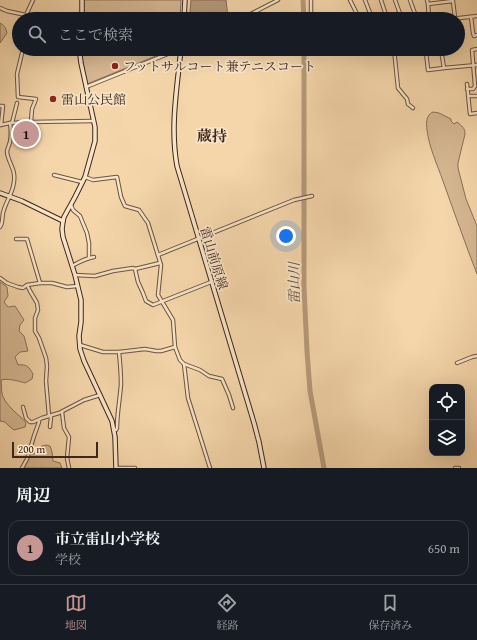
<!DOCTYPE html>
<html lang="ja">
<meta charset="utf-8">
<style>
body{margin:0;font-family:"Gentium Book Plus","Noto Serif JP",serif;background:#242831;color:#f1f3f6}
.controls{position:absolute;right:12px;bottom:12px;display:grid;overflow:hidden;border-radius:8px;box-shadow:0 4px 16px #0002}
.controls button{width:36px;height:36px;display:grid;place-items:center;padding:0;border:0;border-bottom:1px solid #363941;background:#171b24;color:#f1f3f6;font:20px sans-serif}
.scale{position:absolute;left:12px;bottom:10px;width:86px;box-sizing:border-box;padding-left:4px;border:2px solid #40271c;border-top:0;font-size:11px;line-height:14px;white-space:nowrap;color:#40271c;-webkit-text-stroke:3px #f8e4c8;paint-order:stroke}
.you{position:absolute;left:286px;top:236px;width:14px;height:14px;margin:-10px;border:3px solid #fff;border-radius:50%;background:#1a73e8;box-shadow:0 0 0 6px #1a73e833}
.badge{display:grid;place-items:center;width:26px;height:26px;border-radius:50%;background:#c59692;color:#111;font-size:13px;font-weight:700}
.pin{position:absolute;translate:-50% -50%;border:2px solid #fff;box-shadow:0 1px 4px #0006}
.list{margin:0;padding:0;list-style:none}
h2{display:flex;justify-content:space-between;align-items:center;height:52px;margin:0;padding:0 16px;font-size:17px}
h2 small{font-size:13px;font-weight:400;color:#9ea1a6}
.list li{display:grid;grid-template-columns:26px 1fr auto;gap:12px;align-items:center;box-sizing:border-box;height:56px;margin:0 8px 8px;padding:0 8px;border:1px solid #363941;border-radius:12px}
.list b{display:block;font-size:15px;white-space:nowrap}
.list p{margin:0;font-size:13px;white-space:nowrap;color:#9ea1a6}
.list em{font-size:13px;font-style:normal;color:#9ea1a6}
.icon{flex:none;width:22px;height:22px;fill:none;stroke:currentColor;stroke-width:2;stroke-linecap:round;stroke-linejoin:round}
.map{position:relative;flex:none;width:477px;height:468px;overflow:hidden}
.search{position:absolute;background:#171b24;box-shadow:0 4px 16px #0002;left:12px;right:12px;top:12px;height:44px;display:flex;align-items:center;gap:10px;box-sizing:border-box;padding:0 14px;border-radius:22px;color:#9ea1a6;font-size:15px}
.sheet{height:116px;background:#171b24}
nav{display:flex;justify-content:space-around;align-items:center;box-sizing:border-box;height:56px;border-top:1px solid #363941;background:#171b24;font-size:11px;color:#9ea1a6}
nav a{display:grid;justify-items:center;gap:2px}
nav .on{color:#c59692}
.map>svg:first-child{display:block}
.green{fill:#d6b893;stroke:#8b7058}
.water{fill:#b79a7a;stroke:#876c54}
.lines{fill:none;stroke-linecap:round;stroke-linejoin:round}
.river{stroke:#b79a7a;stroke-width:5}
.street-casing{stroke:#6d5340;stroke-width:4.5}
.secondary-casing{stroke:#40271c;stroke-width:5.5}
.street{stroke:#f8e4c8;stroke-width:2.5}
.secondary{stroke:#f8e4c8;stroke-width:3.5}
.poi-dot{fill:#8f2418;stroke:#f8e4c8;stroke-width:1.5}
.labels{text-anchor:middle;dominant-baseline:central;stroke-width:3.5;stroke-linejoin:round;paint-order:stroke}
.poi-label{font-size:13px;fill:#40271c;stroke:#f8e4c8;text-anchor:start}
.street-label{font-size:13px;fill:#40271c;stroke:#f8e4c8}
.water-label{font-size:14px;font-style:italic;fill:#644a38;stroke:#f8e4c8}
.quarter-label{font-size:15px;font-weight:bold;fill:#40271c;stroke:#f8e4c8}
</style>
<div class="map">
<svg width="477" height="468" viewBox="0 0 477 468">
<rect width="100%" height="100%" fill="#f5d6ab"/>
<filter id="stains"><feTurbulence type="fractalNoise" baseFrequency=".005" numOctaves="4"/><feColorMatrix values="0 0 0 0 .2 0 0 0 0 .09 0 0 0 0 .02 0 0 0 .5 -.17"/></filter>
<radialGradient id="worn" r=".72"><stop offset=".6" stop-color="#630" stop-opacity="0"/><stop offset="1" stop-color="#630" stop-opacity=".3"/></radialGradient>
<g class="green">
<polygon points="83,0 181,0 180,19 83,19"/>
<path d="M0,23C4,25 6,28 7,33L0,43Z"/>
<polygon points="80,49 173,49 87,84"/>
<path d="M433,112L439,113L451,119V121L454,124L457,122C462,126 465,128 465,134L458,163V168L466,199L477,226V274C465,243 454,212 443,181C437,164 429,147 427,130C426,123 426,115 433,112Z"/>
<path d="M0,282L7,287L8,296L4,302L8,307L15,306L24,320L20,325L19,331L24,336L28,351L20,352L15,357L18,365C27,364 29,367 33,374L32,379L25,383C18,381 8,378 1,380C2,384 1,389 2,393C3,400 10,407 15,412C19,416 23,418 26,423L25,427L14,430L9,426L5,422L0,421Z"/>
<polygon points="46,445 50,446 52,452 53,461 60,463 62,468 21,468 24,461 27,456 38,452 42,446"/>
</g>
<polygon class="water" points="191,0 226,0 228,18 191,19 190,11"/>
<g class="lines">
<g class="river">
<polyline points="303,0 304,19"/>
<polyline points="304,49 304,287 307,351 310,391 324,468"/>
</g>
<g class="street-casing">
<g id="street">
<polyline points="311,0 311,13"/>
<polyline points="350,0 357,14 361,15 370,19"/>
<polyline points="365,0 372,18 371,19"/>
<polyline points="381,0 387,18"/>
<polyline points="395,0 402,19"/>
<polyline points="410,0 417,19"/>
<polyline points="427,0 428,4 453,1 455,18"/>
<polyline points="428,4 429,19"/>
<polyline points="0,8 7,11 26,15"/>
<polyline points="471,17 473,33 474,36 477,35"/>
<polyline points="26,19 26,15 33,0"/>
<polyline points="241,19 278,0"/>
<polyline points="384,19 399,13"/>
<polyline points="451,19 477,16"/>
<polyline points="23,49 17,74 18,97 36,99 32,109 31,122"/>
<polyline points="394,49 398,88 407,99 408,104 413,108"/>
<polyline points="441,49 441,50 444,68 428,70 426,52 441,50"/>
<polyline points="444,68 477,65"/>
<polyline points="467,84 470,114 477,113"/>
<polyline points="86,87 180,49"/>
<polyline points="467,89 473,89 475,86 472,50 477,49"/>
<polyline points="468,96 477,96"/>
<polyline points="0,106 3,106 1,125"/>
<polyline points="12,123 17,103"/>
<polyline points="0,125 10,123 31,122 93,121"/>
<polyline points="54,175 82,182"/>
<polyline points="85,177 93,180 117,177 121,197 125,206 139,210 148,223 161,265 158,295 173,320 175,347 180,360 184,364 200,370 209,376 222,379 229,395 233,408"/>
<polyline points="71,205 73,210 80,216 87,233 89,243 89,258"/>
<path d="M0,227C3,223 2,218 3,213C6,200 16,189 14,174C13,166 7,159 7,151C8,148 9,145 10,142C11,137 11,129 10,123"/>
<polyline points="16,239 27,239 40,283"/>
<polyline points="158,255 294,200 312,196"/>
<path d="M72,266C79,262 86,258 94,257"/>
<polyline points="135,269 160,263"/>
<polyline points="75,275 95,276 113,271 133,268 135,269 138,282 143,293 146,301 153,305 211,282"/>
<polyline points="0,278 7,283 18,287 23,288 27,285 40,283 52,283 67,287 77,286"/>
<polyline points="27,285 30,291 37,303 38,310 35,318 35,331 39,338 46,358 47,366 46,381 49,416"/>
<polyline points="80,345 103,352 119,352 145,349 156,351 161,351 175,347"/>
<polyline points="457,363 472,357 477,356"/>
<polyline points="184,364 188,398 210,468"/>
<polyline points="23,407 26,418 30,422 33,422 42,418 59,413 84,400 100,395"/>
<polyline points="62,412 64,428 69,437 67,458 69,468"/>
<polyline points="50,427 51,416"/>
<path d="M114,430H116L117,428C117,413 120,399 121,384C121,373 120,362 119,352"/>
<polyline points="22,468 27,459 34,436 39,422 39,420"/>
<polyline points="118,468 135,468"/>
<polyline points="455,468 459,468"/>
</g>
</g>
<g class="secondary-casing">
<g id="secondary">
<polyline points="82,19 82,0"/>
<polyline points="184,19 185,0"/>
<polyline points="80,49 80,55 81,63 95,127 95,141 85,177 75,197 64,217 63,221 62,229 63,237 75,275 81,300 81,322 79,336 80,349 84,361 112,421 115,437 116,468"/>
<path d="M181,49C177,88 170,127 177,166L254,423L259,442L264,468"/>
<polyline points="0,193 22,201 63,221"/>
</g>
</g>
<use href="#street" class="street"/>
<use href="#secondary" class="secondary"/>
</g>
<g class="poi-dot">
<circle cx="115" cy="66" r="4"/>
<circle cx="53" cy="99" r="4"/>
</g>
<g class="labels">
<g class="poi-label">
<text x="123" y="66">フットサルコート兼テニスコート</text>
<text x="61" y="99">雷山公民館</text>
</g>
<g class="street-label">
<text transform="translate(214 258) rotate(73)">雷山前原線</text>
</g>
<g class="water-label">
<text transform="translate(294 283) rotate(-91)">雷山川</text>
</g>
<g class="quarter-label">
<text x="212" y="135">蔵持</text>
</g>
</g>
<rect width="100%" height="100%" filter="url(#stains)"/>
<rect width="100%" height="100%" fill="url(#worn)"/>
</svg>
<div class="controls">
<button><svg class="icon" aria-label="locate" viewBox="0 0 24 24"><circle cx="12" cy="12" r="6"/><path d="M12 2v4M12 18v4M2 12h4M18 12h4"/></svg></button>
<button><svg class="icon" aria-label="layers" viewBox="0 0 24 24"><path d="M12 4l9 5-9 5-9-5zM3 14l9 5 9-5"/></svg></button>
</div>
<div class="scale">200 m</div>
<div class="you"></div>
<div class="pin badge" style="left:26px;top:134px">1</div>
<div class="search"><svg class="icon" aria-label="search" viewBox="0 0 24 24"><circle cx="10" cy="10" r="6"/><path d="M15 15l6 6"/></svg>ここで検索</div>
</div>
<section class="sheet">
<h2>周辺<small></small></h2>
<ul class="list">
<li><span class="badge">1</span><div><b>市立雷山小学校</b><p>学校</p></div><em>650 m</em></li>
</ul>
</section>
<nav>
<a class="on"><svg class="icon" aria-label="map" viewBox="0 0 24 24"><path d="M3 6l6-2 6 2 6-2v14l-6 2-6-2-6 2zM9 4v14M15 6v14"/></svg>地図</a>
<a><svg class="icon" aria-label="directions" viewBox="0 0 24 24"><path d="M12 3l9 9-9 9-9-9zM9 14v-3h6M13 9l2 2-2 2"/></svg>経路</a>
<a><svg class="icon" aria-label="saved" viewBox="0 0 24 24"><path d="M7 4h10v16l-5-4-5 4z"/></svg>保存済み</a>
</nav>
